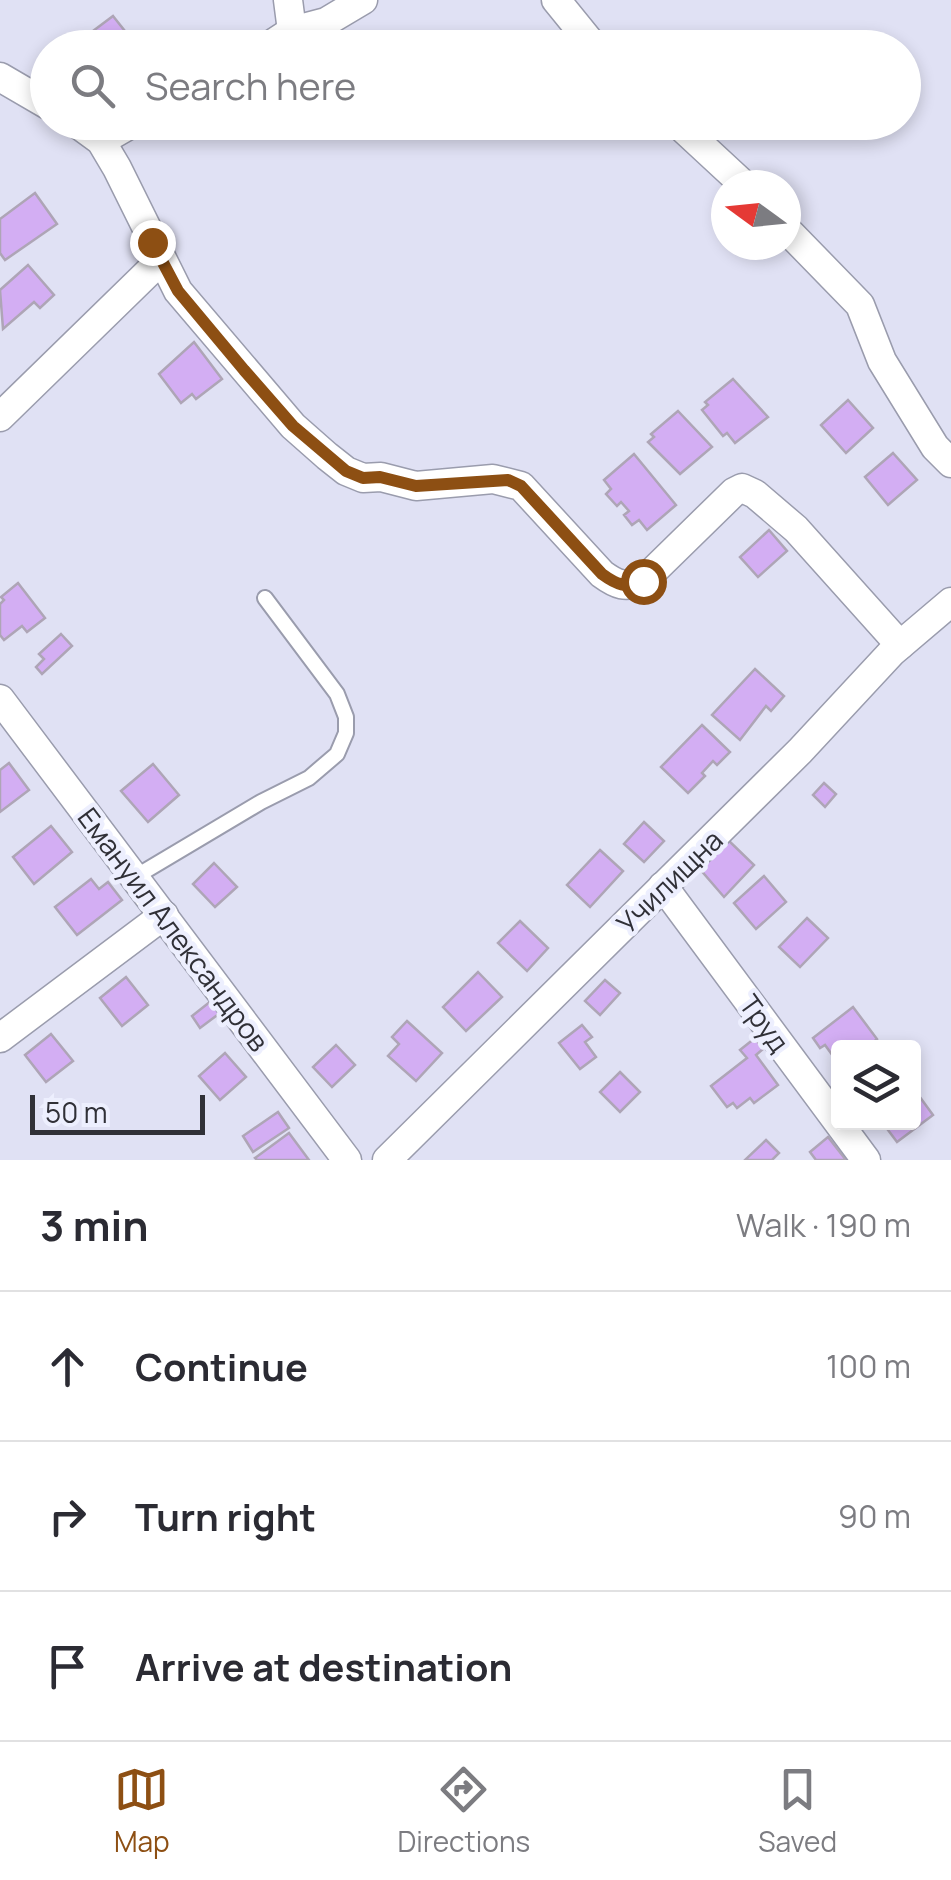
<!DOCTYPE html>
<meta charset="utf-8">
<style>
body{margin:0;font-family:Manrope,sans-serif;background:#f7f7f7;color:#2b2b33}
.controls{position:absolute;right:30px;bottom:30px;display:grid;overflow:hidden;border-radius:10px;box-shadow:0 5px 15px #0003}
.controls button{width:90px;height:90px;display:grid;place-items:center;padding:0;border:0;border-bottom:2px solid #e1e1e2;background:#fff;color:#2b2b33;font:50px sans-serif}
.compass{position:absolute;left:711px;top:170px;width:90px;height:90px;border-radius:50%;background:#fff;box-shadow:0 5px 15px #0003;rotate:285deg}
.scale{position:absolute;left:30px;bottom:25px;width:175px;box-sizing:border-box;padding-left:10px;border:5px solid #303037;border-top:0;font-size:28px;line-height:35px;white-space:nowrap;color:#303037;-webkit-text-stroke:8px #edeffe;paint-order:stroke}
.stop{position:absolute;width:30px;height:30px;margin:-22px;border:8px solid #8d4f13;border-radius:50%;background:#fff}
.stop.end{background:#8d4f13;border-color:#fff;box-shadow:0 2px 10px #0008}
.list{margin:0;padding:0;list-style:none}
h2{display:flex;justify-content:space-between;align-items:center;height:130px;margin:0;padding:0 40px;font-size:42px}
h2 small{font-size:32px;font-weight:400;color:#7c7c81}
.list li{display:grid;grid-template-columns:65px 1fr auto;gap:30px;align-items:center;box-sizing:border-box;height:150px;padding:0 40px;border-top:2px solid #e1e1e2}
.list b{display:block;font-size:38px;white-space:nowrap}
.list em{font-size:32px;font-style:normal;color:#7c7c81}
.icon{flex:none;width:55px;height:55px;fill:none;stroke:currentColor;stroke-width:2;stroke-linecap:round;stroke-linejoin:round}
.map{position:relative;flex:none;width:951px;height:1160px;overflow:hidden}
.search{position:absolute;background:#fff;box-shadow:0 5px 15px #0003;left:30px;right:30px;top:30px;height:110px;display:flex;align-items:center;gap:25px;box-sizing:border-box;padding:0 35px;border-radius:55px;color:#7c7c81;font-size:38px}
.sheet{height:580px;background:#fff}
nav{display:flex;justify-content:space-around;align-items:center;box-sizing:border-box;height:140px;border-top:2px solid #e1e1e2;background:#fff;font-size:28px;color:#7c7c81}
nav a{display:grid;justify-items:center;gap:5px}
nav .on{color:#8d4f13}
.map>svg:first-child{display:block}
.building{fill:#d3aef3;stroke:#aea5b6;stroke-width:2.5}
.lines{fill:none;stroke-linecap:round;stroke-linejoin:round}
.service-casing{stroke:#9a9cad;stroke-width:18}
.minor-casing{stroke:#9a9cad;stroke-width:31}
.service{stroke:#fff;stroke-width:14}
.minor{stroke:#fff;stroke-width:28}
.route{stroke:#8d4f13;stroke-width:12}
.labels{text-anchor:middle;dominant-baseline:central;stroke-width:9;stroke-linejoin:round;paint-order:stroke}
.street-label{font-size:28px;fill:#303037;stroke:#edeffe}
</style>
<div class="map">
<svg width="951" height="1160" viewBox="0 0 951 1160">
<rect width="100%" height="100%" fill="#e0e1f4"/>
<g class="building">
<polygon points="113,16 136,45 133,48 100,48 89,34"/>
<polygon points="35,193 57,224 5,260 0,253 0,219"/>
<polygon points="28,265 54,295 40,308 34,302 3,329 0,290"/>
<polygon points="194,342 222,379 196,399 192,394 181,403 159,374"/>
<polygon points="733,379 768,417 735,443 727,433 723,436 702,410 708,405 705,402"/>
<polygon points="848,400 873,428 846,453 821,425"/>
<polygon points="678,411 712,447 680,474 648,442 654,437 651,434"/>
<polygon points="893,453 917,480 888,505 865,477"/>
<polygon points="634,454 676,505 647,530 639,520 632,525 624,515 629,511 621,502 617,506 606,494 611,489 604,480"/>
<polygon points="769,530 787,551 758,577 740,557"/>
<polygon points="18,583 45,618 27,632 22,626 4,640 0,635 0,604 4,600 1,597"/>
<polygon points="61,634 72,646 42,674 36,667 44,659 39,654"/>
<polygon points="755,669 784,696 771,711 766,706 740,740 712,715"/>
<polygon points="702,725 730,752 717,765 713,761 702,773 705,776 688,793 661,767"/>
<polygon points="9,763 29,790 0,812 0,770"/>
<polygon points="153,764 179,795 148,822 121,791"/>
<polygon points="824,783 836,794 825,807 813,795"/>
<polygon points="644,822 664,841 644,862 624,844"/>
<polygon points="51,826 72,852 34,884 13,857"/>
<polygon points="727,839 754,865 724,897 699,868"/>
<polygon points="600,850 623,871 590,907 567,885"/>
<polygon points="214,863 237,887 215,907 193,884"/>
<polygon points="764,876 786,902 756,929 734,903"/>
<polygon points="91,879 99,889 108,882 122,900 77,935 55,907"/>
<polygon points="807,918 828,938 800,967 779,947"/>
<polygon points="520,921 548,948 527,971 498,943"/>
<polygon points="478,972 502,997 466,1031 443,1007"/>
<polygon points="126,977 148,1005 122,1026 100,998"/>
<polygon points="605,980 620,993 600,1015 585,1001"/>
<polygon points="211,1001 220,1013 200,1028 192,1016"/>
<polygon points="853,1007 877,1039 867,1048 838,1048 838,1063 825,1045 820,1048 813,1038"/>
<polygon points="407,1021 442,1053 416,1081 388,1056 399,1044 392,1037"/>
<polygon points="582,1025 592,1037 585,1042 596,1057 580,1069 559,1043"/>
<polygon points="51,1034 73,1061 46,1082 25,1055"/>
<polygon points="755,1038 763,1049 756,1055 778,1085 754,1103 750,1098 737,1108 733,1103 727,1107 711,1086 747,1058 740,1050"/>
<polygon points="336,1045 355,1065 332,1087 313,1067"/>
<polygon points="225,1053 246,1077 220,1100 199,1076"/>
<polygon points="620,1072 640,1092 620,1112 600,1092"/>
<polygon points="914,1089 933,1115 897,1142 882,1122 914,1122"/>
<polygon points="278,1112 289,1128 253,1152 243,1136"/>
<polygon points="289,1133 309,1160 257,1160 255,1158"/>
<polygon points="828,1137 846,1160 816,1160 810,1152"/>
<polygon points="766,1140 779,1153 772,1160 745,1160"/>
</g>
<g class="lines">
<g class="service-casing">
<polyline id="service" points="135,877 261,802 309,778 337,754 346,733 346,717 337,694 265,598"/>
</g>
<g class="minor-casing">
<g id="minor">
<polyline points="288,0 292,31"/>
<polyline points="556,0 595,48"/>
<polyline points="266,48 292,31 326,22 363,0"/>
<polyline points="0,77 48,105"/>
<path d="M75,122L101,141L117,168L178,291L293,426L327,456L346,471L363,478L381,477L416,486L493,479L521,486L602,574C617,585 625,588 643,581L734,492L742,488L755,494L796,529L900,645"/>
<polyline points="676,122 744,185"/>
<polyline points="101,141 134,122"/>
<polyline points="786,229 860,305 882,361 935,447 951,463"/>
<polyline points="0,417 161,260"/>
<polyline points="0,699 347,1160"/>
<polyline points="663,886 866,1160"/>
<polyline points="0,1038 164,915"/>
<polyline points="387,1160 800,751 892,652 951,602"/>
</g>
</g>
<use href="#service" class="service"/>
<use href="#minor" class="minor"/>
</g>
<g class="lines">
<path class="route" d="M152,242L178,291L244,370L293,426L346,471L363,478L380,477L416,486L508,480L521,486L602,574C617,585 625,588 643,581"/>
</g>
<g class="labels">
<g class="street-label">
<text transform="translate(669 881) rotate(-44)">Училищна</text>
<text transform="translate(174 929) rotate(53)">Емануил Александров</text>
<text transform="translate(765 1023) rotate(54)">Труд</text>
</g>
</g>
</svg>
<div class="controls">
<button><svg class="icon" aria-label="layers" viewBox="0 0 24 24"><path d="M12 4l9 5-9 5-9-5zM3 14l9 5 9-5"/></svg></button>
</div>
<svg class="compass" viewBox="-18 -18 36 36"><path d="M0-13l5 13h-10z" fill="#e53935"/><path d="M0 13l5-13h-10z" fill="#7c7c81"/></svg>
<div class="scale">50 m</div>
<div class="stop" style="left:643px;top:581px"></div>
<div class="stop end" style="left:152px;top:242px"></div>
<div class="search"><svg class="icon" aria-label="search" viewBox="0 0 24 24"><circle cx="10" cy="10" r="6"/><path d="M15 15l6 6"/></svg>Search here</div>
</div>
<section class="sheet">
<h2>3 min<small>Walk · 190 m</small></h2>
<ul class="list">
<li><svg class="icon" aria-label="ahead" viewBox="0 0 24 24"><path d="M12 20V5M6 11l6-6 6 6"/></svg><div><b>Continue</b></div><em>100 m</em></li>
<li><svg class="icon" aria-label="right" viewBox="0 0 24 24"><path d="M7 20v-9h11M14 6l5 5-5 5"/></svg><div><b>Turn right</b></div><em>90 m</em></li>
<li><svg class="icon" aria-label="arrive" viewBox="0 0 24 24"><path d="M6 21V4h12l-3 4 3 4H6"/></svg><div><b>Arrive at destination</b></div></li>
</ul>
</section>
<nav>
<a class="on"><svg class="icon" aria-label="map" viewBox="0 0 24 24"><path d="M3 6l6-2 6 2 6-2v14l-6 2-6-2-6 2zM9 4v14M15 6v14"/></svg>Map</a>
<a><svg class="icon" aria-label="directions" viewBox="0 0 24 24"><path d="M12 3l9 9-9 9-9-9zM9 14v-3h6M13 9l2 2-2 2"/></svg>Directions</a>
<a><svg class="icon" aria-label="saved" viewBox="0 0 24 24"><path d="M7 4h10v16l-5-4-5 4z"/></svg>Saved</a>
</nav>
